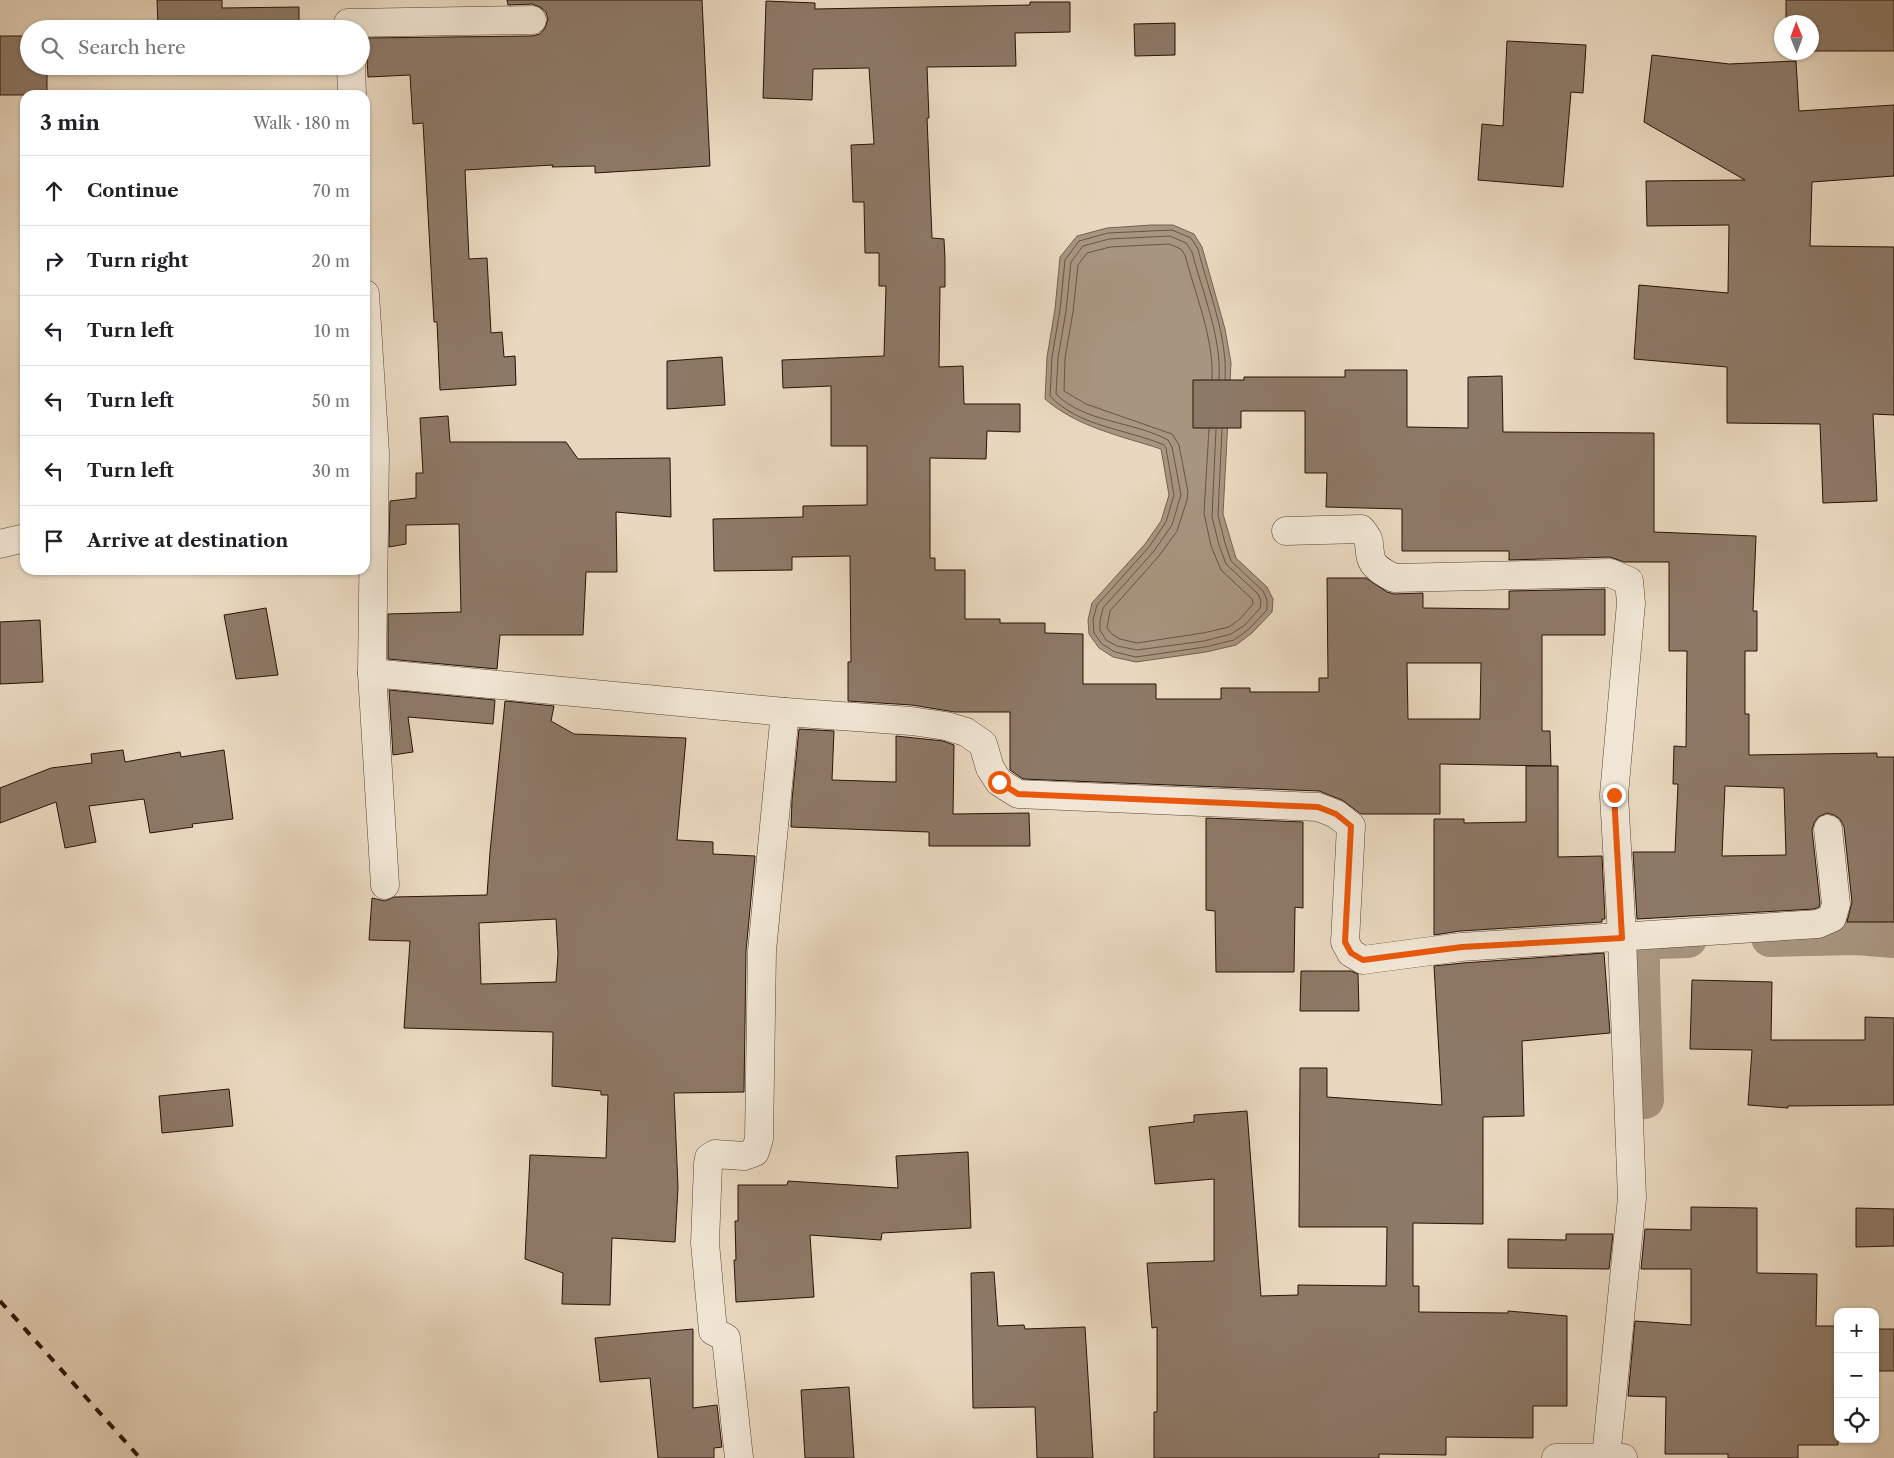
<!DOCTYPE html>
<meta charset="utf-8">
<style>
body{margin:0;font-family:"Libre Caslon Text",serif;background:#f2f2f2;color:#202124}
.controls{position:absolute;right:15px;bottom:15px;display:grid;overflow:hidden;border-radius:10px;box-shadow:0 1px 4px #0004}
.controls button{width:45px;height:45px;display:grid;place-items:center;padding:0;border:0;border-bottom:1px solid #e0e0e0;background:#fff;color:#202124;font:25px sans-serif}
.compass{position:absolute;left:1774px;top:15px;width:45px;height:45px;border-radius:50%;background:#fff;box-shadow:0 1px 4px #0004;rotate:359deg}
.stop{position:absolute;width:15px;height:15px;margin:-11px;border:4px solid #ea580c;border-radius:50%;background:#fff}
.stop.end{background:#ea580c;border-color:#fff;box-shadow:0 1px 5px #0008}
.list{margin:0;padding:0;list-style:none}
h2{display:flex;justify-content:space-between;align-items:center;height:65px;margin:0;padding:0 20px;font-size:21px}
h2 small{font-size:16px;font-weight:400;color:#757577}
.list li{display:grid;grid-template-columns:32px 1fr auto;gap:15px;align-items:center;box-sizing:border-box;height:70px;padding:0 20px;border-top:1px solid #e0e0e0}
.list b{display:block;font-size:19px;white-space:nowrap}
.list em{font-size:16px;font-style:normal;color:#757577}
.icon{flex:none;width:28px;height:28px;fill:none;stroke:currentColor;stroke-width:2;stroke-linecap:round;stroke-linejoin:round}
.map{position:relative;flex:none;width:1894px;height:1458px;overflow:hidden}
.search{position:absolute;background:#fff;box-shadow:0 1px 4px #0004;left:20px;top:20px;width:350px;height:55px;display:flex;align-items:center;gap:12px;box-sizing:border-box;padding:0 18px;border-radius:28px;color:#757577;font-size:19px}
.panel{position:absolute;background:#fff;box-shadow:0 1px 4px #0004;left:20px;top:90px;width:350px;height:485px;border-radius:15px}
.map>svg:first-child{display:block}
.water{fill:#a89580;stroke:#756150}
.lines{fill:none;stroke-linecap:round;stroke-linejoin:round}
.shore{stroke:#685444;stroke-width:1}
.canal{stroke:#a89580;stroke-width:38}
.building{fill:#8d7967;stroke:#291207;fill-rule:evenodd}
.street-casing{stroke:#594435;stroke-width:29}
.street{stroke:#f1e6d5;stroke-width:28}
.rail{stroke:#291207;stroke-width:4;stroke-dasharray:9 9;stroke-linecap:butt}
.route{stroke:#ea580c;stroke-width:6}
</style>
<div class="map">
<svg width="1894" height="1458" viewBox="0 0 1894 1458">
<rect width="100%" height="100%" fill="#e9d8bf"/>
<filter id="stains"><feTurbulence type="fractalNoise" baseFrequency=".004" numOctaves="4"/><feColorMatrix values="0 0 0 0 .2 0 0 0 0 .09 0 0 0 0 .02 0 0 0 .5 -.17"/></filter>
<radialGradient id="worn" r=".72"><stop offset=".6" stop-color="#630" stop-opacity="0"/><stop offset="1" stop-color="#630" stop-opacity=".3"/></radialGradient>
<path class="water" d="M1151,225H1173L1194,234L1202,247L1225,329L1231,363L1223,514L1236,558L1267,587L1273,599L1272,612L1252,633L1236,645L1206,652L1136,662L1113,657L1099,648L1089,634L1088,620L1092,603L1145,544L1161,521L1169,495L1161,449C1121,436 1077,427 1045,399L1047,357L1055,309L1060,257L1077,236L1107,228Z"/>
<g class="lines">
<g class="shore">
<path d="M1209,429L1204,513L1211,546L1221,570L1252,599L1253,604L1240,619L1229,627L1203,633L1137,643L1120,639L1112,634L1107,628L1110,611L1159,556L1177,531L1187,500L1188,492L1179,445L1172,434L1086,404L1064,391L1065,358L1073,312L1078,265L1087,253L1110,247L1169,244L1181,249L1185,255C1195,294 1214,338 1212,379"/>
<path d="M1216,429L1212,517L1219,545L1226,564L1258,594L1261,601L1260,608L1245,625L1231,634L1204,641L1137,650L1117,646L1106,640L1100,630V621L1103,608L1154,551L1172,525L1181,495L1172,447L1168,440C1133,421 1085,423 1056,394L1058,358L1066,311L1071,262L1083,246L1109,239L1170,236L1186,243L1192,252C1202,291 1222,338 1219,379"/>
<path d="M1222,429L1218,515L1225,543L1231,561L1263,591L1267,600V610L1249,629L1234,640L1205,647L1136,657L1115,652L1102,644L1094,633L1093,620L1097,605L1149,547L1166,522L1174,495L1166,448L1164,445C1127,429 1079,427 1050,396L1052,357L1060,310L1065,260L1079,241L1108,233L1172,230L1191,238L1198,249C1208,290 1228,337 1225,379"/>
</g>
<g class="canal">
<polyline points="1770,938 1856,936 1894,939"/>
<polyline points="1645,1100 1641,975 1641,944 1659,940 1688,939"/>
</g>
</g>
<g class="building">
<polygon points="157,0 222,0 222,8 299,7 299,29 158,29"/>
<polygon points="507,0 702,0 710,166 595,173 595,166 552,167 553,165 465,170 469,259 487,258 491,333 502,332 504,357 515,356 516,385 440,390 437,322 434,322 423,123 413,124 410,75 368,77 366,38 532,36 540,34 545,28 548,19 546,12 540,7 532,4 508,5"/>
<polygon points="1786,0 1894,0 1894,51 1812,51 1812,22 1786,22"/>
<path d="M766,1L815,3V9L1030,5V2H1070V32L1015,33L1016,66L927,67L929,118H927L932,238L944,239L945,259V287H940L939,367L963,366L964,404H1020V432L987,431L986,459L930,458V558H935V570H965V619H1000V623H1045V633L1083,634V684H1156V699H1221V688H1250V692H1319V678H1328L1327,578H1366L1387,592L1394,594L1423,593V608L1509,609V591L1605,589V635H1542V731H1550L1551,766L1440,764V814H1361L1342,800L1319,791L1023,779L1010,770V712H955L912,705L848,701V662H851L850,556L792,557V570L714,571L713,519L803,517V506L867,505V446H831V386L783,388L782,360L884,356L886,286H879V253H865L864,202H853L851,145L874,144L869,68L813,69L812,100L763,98ZM1407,663H1481L1480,719H1408Z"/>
<polygon points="1175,23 1175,55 1135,56 1134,24"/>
<polygon points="0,36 29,36 29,66 47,66 47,95 0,95"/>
<polygon points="1507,41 1586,45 1583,93 1571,92 1563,187 1478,180 1482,124 1503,126"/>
<polygon points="1652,55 1729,64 1796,61 1799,111 1894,105 1894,176 1812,182 1810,246 1894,247 1894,415 1873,414 1877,501 1823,503 1820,424 1727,423 1727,367 1634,359 1639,285 1728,293 1729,225 1647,226 1646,181 1745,180 1644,122"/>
<polygon points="158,66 300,66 300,69 158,71"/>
<polygon points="722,357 725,405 667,409 667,361"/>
<path d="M1345,370H1407V427L1468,428V377L1502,376L1503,432L1654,433V532L1756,536L1753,611H1757V651H1745V714H1749V755L1877,753V757H1894V922H1847L1852,902L1844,827L1840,819L1834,815L1827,813L1818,817L1814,823L1812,830L1820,903L1819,907L1814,909L1637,919L1633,852H1675L1678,784H1673L1674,746L1686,747L1687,651H1669V562H1624L1610,557L1509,560V551H1402V509L1326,507L1327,473H1305V411H1241V428H1193V380H1244V377H1345ZM1725,786L1784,788L1786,855L1722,856Z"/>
<polygon points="448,416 450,442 566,442 578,459 670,458 671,517 616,512 617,572 586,572 583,635 500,635 497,669 388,659 388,614 461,612 459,524 406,525 406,544 389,547 390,501 416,498 416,473 423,473 420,418"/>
<polygon points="266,608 278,675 236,679 224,615"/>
<polygon points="40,620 43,682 0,684 0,622"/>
<polygon points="389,690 495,700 493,724 408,717 413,752 393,755"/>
<path d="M505,701L554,706L551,721L574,734L686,738L677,840L713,842V854L755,856L746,951L744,1092L674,1093L678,1187L675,1242L612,1238L610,1305L562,1304L563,1273L525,1259L530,1155L606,1158L608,1095H601V1091L552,1086L553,1032L404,1028L410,941L369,940L372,898L385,901L394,897L487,895L490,852ZM556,919L558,954L556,982L481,984L479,923Z"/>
<polygon points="799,729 834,731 832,780 896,782 896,736 943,741 954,745 953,814 1029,813 1030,846 929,846 929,832 791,827 792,800"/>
<polygon points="123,750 125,762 180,752 181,757 224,750 233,819 192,824 193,827 150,833 144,799 89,806 96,842 65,848 56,802 0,823 0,788 51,768 92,763 91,754"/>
<polygon points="1526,766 1558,766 1558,857 1602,856 1605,919 1602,919 1602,922 1460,931 1434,935 1434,819 1464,819 1464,823 1526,822"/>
<polygon points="1206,818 1303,822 1303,908 1295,907 1294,972 1216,972 1215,911 1206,910"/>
<polygon points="1604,953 1610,1033 1522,1041 1524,1116 1483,1117 1483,1224 1413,1223 1413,1286 1419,1286 1419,1312 1508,1313 1508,1311 1567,1316 1567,1406 1533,1406 1533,1438 1446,1437 1446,1455 1379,1454 1379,1458 1154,1458 1154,1412 1157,1412 1157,1327 1152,1328 1147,1263 1214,1261 1214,1179 1155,1184 1149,1127 1194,1122 1194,1115 1247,1111 1261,1296 1298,1295 1298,1285 1386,1286 1387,1227 1299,1227 1300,1068 1327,1068 1327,1097 1442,1105 1434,966 1463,963"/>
<polygon points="1301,971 1351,971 1358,974 1359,1011 1300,1011"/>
<polygon points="1692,980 1772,982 1771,1040 1865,1040 1865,1017 1894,1018 1894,1105 1788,1106 1788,1108 1748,1105 1752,1050 1690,1049"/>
<polygon points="229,1089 233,1126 162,1133 159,1096"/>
<polygon points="968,1152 971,1228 882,1233 881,1240 810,1235 814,1297 736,1302 734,1260 736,1260 735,1221 738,1221 738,1185 787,1185 788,1181 898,1188 896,1156"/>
<polygon points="1691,1207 1757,1208 1757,1273 1817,1274 1816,1326 1838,1326 1838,1445 1798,1445 1798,1458 1728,1458 1728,1454 1665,1454 1666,1397 1628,1396 1635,1321 1691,1325 1691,1269 1641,1269 1645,1229 1691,1230"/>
<polygon points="1856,1208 1894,1209 1894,1246 1856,1247"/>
<polygon points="1566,1234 1613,1234 1609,1269 1508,1268 1508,1239 1566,1240"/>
<polygon points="994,1272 998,1326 1024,1325 1025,1329 1085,1327 1093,1458 1037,1458 1035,1407 973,1408 971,1273"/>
<polygon points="693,1329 693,1408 717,1405 722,1447 714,1448 714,1458 658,1458 650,1378 600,1382 595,1338"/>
<rect x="1875" y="1329" width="19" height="42"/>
<polygon points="849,1387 854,1458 805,1458 801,1390"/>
</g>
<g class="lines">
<g class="street-casing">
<g id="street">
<polyline points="348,23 532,20"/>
<polyline points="351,66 352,95"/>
<polyline points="365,294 375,453 372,673 385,885"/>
<path d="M1286,531L1361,529C1373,543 1367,542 1371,558C1373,567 1386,574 1394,578L1610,573L1629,581L1631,603L1614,795L1622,937L1632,1198L1606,1457"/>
<polyline points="0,544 25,538"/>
<polyline points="372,673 785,712 911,721 946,726 966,732 983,744 990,768 999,782 1018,794 1318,807 1336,814 1351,826 1345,942 1351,953 1363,960 1461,947 1818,924 1832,918 1836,904 1828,829"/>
<polyline points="739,1458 726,1338 713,1331 705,1243 708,1164 709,1158 715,1154 744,1156 755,1152 759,1139 762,951 785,712"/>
<polyline points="1556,1458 1623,1458"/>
</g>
</g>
<use href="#street" class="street"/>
<polyline class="rail" points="0,1301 140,1458"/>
</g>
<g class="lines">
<polyline class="route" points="999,782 1018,794 1318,807 1336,814 1351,826 1345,942 1351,953 1363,960 1462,947 1622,938 1614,795"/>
</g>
<rect width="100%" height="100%" filter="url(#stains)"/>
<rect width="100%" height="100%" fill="url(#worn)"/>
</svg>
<div class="controls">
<button>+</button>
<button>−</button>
<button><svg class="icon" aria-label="locate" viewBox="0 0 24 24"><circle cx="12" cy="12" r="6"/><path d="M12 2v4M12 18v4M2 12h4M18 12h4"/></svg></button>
</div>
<svg class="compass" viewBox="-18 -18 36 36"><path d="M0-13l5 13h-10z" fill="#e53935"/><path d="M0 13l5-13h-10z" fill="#757577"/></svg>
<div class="stop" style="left:999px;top:782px"></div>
<div class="stop end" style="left:1614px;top:795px"></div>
<div class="search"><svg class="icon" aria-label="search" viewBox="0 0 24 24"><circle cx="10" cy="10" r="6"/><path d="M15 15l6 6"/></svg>Search here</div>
<section class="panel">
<h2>3 min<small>Walk · 180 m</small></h2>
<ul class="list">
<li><svg class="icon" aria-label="ahead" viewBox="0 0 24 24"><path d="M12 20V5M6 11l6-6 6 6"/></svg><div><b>Continue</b></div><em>70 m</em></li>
<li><svg class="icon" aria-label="right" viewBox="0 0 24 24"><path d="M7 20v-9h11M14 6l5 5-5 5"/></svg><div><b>Turn right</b></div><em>20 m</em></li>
<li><svg class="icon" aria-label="left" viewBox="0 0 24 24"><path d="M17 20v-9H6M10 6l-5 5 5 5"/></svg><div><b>Turn left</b></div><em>10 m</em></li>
<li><svg class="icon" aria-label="left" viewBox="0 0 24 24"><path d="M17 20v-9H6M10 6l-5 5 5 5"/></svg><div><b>Turn left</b></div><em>50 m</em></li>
<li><svg class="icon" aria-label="left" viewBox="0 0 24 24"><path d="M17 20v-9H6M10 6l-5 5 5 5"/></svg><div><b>Turn left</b></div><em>30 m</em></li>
<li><svg class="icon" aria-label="arrive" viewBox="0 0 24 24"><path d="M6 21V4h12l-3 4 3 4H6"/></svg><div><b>Arrive at destination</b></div></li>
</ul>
</section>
</div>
